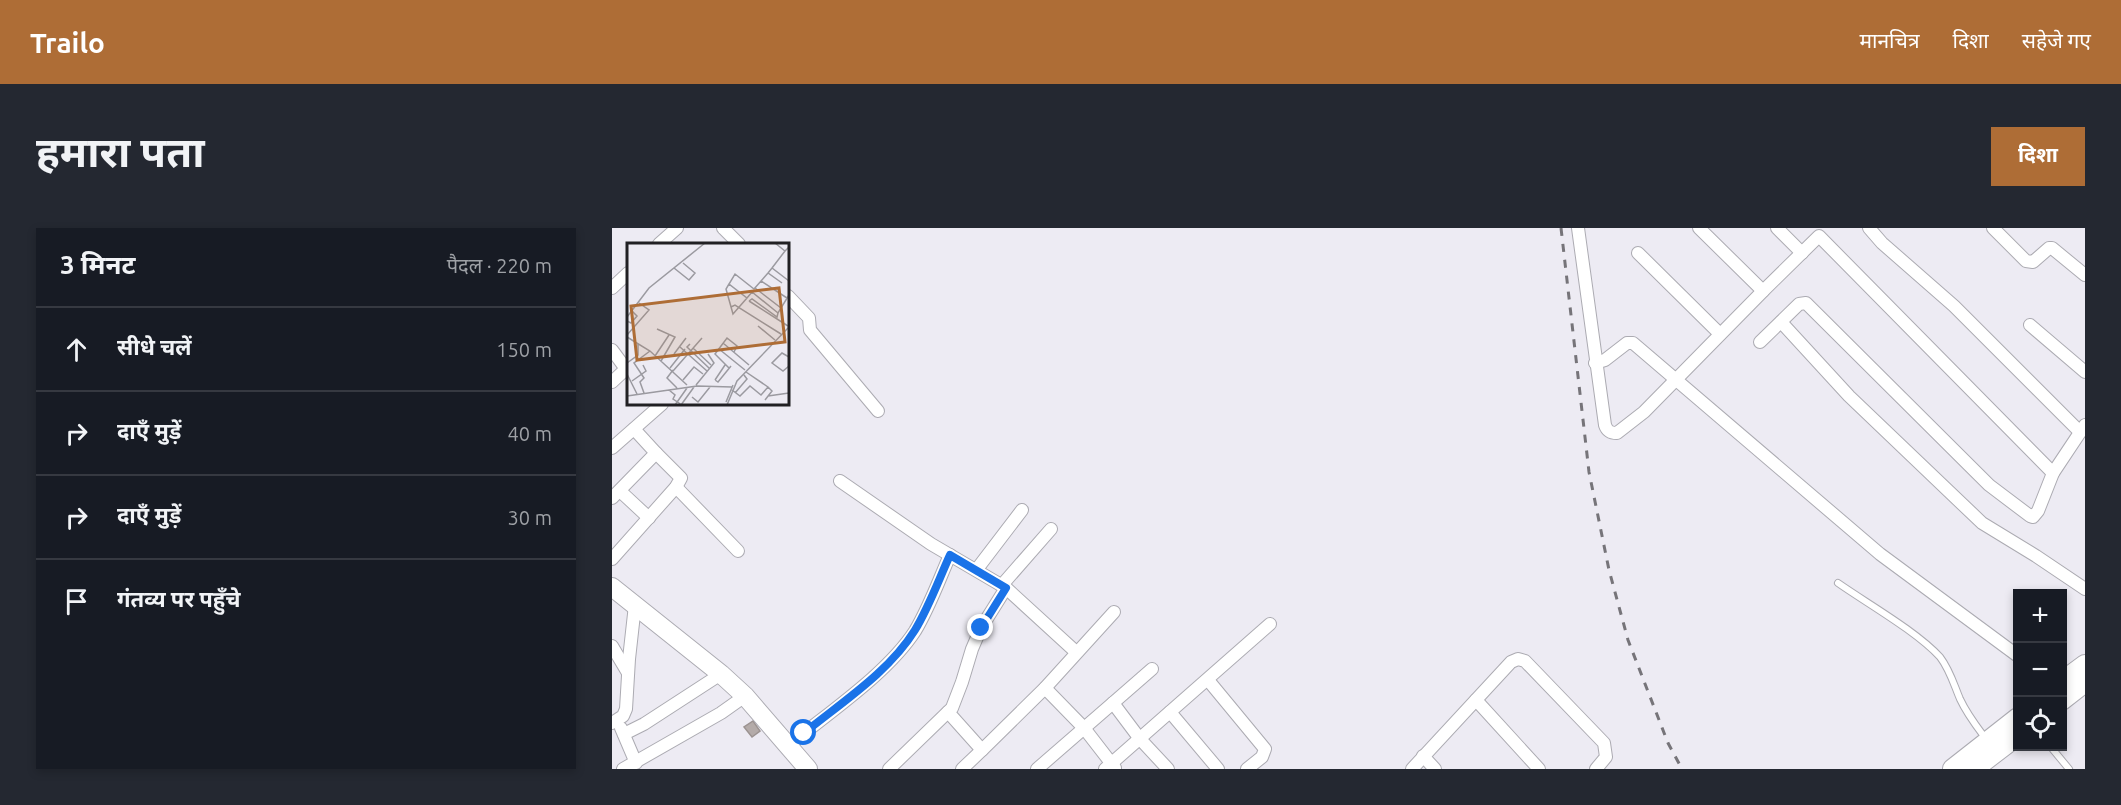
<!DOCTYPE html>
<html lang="hi">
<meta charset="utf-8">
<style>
body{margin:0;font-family:Ubuntu,"Noto Sans Devanagari",sans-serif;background:#242831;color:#f1f3f6}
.controls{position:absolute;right:18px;bottom:18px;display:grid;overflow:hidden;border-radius:0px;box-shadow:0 3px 9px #0003}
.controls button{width:54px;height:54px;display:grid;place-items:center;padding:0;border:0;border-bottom:2px solid #363941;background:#171b24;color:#f1f3f6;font:30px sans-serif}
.stop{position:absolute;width:18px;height:18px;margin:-14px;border:4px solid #1a73e8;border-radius:50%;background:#fff}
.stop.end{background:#1a73e8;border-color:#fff;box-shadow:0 2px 6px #0008}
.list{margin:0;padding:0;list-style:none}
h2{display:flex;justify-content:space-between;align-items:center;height:78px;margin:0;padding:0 24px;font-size:26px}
h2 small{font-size:20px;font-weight:400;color:#9ea1a6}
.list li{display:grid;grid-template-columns:39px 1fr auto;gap:18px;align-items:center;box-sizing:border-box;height:84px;padding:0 24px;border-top:2px solid #363941}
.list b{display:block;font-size:22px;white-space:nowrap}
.list em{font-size:20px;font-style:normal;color:#9ea1a6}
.icon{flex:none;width:33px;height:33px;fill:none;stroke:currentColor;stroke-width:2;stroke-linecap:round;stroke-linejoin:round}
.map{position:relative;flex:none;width:1473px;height:541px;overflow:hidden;border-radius:0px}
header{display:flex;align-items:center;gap:36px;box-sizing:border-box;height:84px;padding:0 30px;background:#ae6d36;color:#fff}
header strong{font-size:28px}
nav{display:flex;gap:33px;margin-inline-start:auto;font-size:21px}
.intro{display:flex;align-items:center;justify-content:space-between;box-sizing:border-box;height:144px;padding:0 36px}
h1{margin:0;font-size:42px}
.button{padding:15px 27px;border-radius:0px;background:#ae6d36;color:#fff;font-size:21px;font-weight:700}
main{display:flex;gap:36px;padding:0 36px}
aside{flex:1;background:#171b24;border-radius:0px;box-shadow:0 3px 9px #0003}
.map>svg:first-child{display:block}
.building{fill:#b4aba9;stroke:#9c9391;stroke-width:1.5}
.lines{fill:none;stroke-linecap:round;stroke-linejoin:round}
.lane-casing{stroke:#acabb2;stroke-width:8}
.street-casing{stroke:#acabb2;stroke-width:14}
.secondary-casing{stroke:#acabb2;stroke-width:20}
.primary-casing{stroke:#acabb2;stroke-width:22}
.lane{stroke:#fff;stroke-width:6}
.street{stroke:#fff;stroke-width:12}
.secondary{stroke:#fff;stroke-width:18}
.primary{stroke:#fff;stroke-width:20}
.rail{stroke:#767479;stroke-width:3;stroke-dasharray:8 8;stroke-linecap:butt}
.route{stroke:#1a73e8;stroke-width:8}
.inset-road{fill:none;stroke:#9b9aa0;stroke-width:1.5}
.view{fill:#ae6d36;fill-opacity:0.15;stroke:#ae6d36;stroke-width:3}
.inset-edge{fill:none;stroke:#212023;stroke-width:3}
</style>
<header>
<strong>Trailo</strong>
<nav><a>मानचित्र</a><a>दिशा</a><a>सहेजे गए</a></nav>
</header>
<div class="intro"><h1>हमारा पता</h1><a class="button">दिशा</a></div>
<main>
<aside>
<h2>3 मिनट<small>पैदल · 220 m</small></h2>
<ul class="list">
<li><svg class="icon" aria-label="ahead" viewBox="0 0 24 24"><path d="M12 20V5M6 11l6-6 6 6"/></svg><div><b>सीधे चलें</b></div><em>150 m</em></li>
<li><svg class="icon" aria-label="right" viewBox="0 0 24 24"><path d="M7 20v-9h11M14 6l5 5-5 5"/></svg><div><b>दाएँ मुड़ें</b></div><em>40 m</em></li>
<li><svg class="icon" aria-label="right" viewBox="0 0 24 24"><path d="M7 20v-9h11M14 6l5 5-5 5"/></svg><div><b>दाएँ मुड़ें</b></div><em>30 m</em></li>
<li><svg class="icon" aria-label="arrive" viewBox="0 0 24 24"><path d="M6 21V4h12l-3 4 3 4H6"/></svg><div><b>गंतव्य पर पहुँचे</b></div></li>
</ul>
</aside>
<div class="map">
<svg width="1473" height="541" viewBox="0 0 1473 541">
<rect width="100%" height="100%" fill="#edebf3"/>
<polygon class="building" points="141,493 148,503 140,509 132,499"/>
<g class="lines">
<g class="lane-casing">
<g id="lane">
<path d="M1226,355C1256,376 1304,403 1328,429C1338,442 1342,457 1348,471C1354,484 1362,495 1371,507"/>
<polyline points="1438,518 1457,541"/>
</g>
</g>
<g class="street-casing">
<g id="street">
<polyline points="111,0 127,16"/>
<path d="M966,0L993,197C995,203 998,205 1005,205L1032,184L1151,63"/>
<polyline points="1087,0 1151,63 1207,8 1441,245 1473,197"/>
<polyline points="1165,0 1190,25"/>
<polyline points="1257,0 1270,15 1342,78 1468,204"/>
<polyline points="1381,0 1414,33 1421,34 1437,20 1440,20 1473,47"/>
<polyline points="47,16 65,0"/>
<polyline points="1026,25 1108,106"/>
<polyline points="0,60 16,45"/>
<polyline points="176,68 197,90 198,102 266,183"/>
<polyline points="1169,94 1237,168 1370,295 1424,328 1473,361"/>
<polyline points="1418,97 1473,144"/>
<polyline points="1148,114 1187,76 1194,75 1377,257 1418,288 1421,289 1426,283 1441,245"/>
<polyline points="0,122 14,141"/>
<polyline points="983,135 993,132 1015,115 1021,115 1268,326 1406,428"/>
<polyline points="0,154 16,139"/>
<polyline points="0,220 50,176"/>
<polyline points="228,253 319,316 394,360 369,400 360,421 350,454 340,480 277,541"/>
<polyline points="64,259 126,323"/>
<polyline points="8,263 37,290"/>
<polyline points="0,270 44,225 22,201"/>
<polyline points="0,331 64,259 69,250 44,225"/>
<polyline points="365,341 410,282"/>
<polyline points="390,357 439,301"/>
<polyline points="394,360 464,424"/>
<polyline points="0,418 16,445"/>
<polyline points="540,441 501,475 528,511 556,541"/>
<polyline points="596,452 653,521 650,529 635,541"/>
<polyline points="433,460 472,500 503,540"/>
<polyline points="864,472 927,541"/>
<polyline points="336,484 370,522 350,541"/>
<polyline points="558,484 606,541"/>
<polyline points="0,495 11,488 14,481 17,431 23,377"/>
<polyline points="9,500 24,535"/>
<polyline points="12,506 32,496 109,446"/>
<path d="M176,518C216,485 275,446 303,403C317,380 327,352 338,327"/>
<polyline points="370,522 433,460 502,384"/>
<polyline points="811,528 823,541"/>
<polyline points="11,541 109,485 133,468"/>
<polyline points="425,541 501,475"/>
<polyline points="493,541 658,396"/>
<polyline points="800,541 899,434 906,431 913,433 992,515 994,529 984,541"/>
</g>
</g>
<g class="secondary-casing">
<g id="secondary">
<polyline points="0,359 109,446 133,468 196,541"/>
<polyline points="1450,473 1473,455"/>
<polyline points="1363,541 1406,508"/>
</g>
</g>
<g class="primary-casing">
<g id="primary">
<polyline points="1450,454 1473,437"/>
<polyline points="1341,541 1406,490"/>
</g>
</g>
<use href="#lane" class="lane"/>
<use href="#street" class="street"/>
<use href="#secondary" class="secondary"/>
<use href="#primary" class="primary"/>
<polyline class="rail" points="949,0 977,244 997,342 1016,412 1056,515 1070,541"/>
</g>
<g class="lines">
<path class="route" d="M192,505C230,474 277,444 303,402C317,379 327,351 338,327L394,360L369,400"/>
</g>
<g transform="translate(15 15)">
<rect width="162" height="162" fill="#edebf3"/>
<path class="inset-road" d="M148,0L158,8L162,4M47,25L62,37L68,30L56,20M145,25L158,8M141,30L145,25L162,38M134,38L160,55M155,40L141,30L127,46L108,31L102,41L120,55L125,49L151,70L162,52M102,41L99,46L106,71L120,55M128,45L154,65M122,58L161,83M122,58L125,56L150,74L151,70M104,64L108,62L154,91M0,74L22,45L78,0M0,78L4,80L10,73L5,68M131,83L148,97M30,86L48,94L34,118M0,92L22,67L12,60M0,94L23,108L60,142M96,100L122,122M63,101L60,104L82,125M53,104L80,128M66,105L84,122M92,106L118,127M47,111L59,95M28,113L42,92M162,114L155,110L145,120L156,128L162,123M0,120L11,112V101M43,125L58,106M102,125L88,111L100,95L110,103L107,109M46,127L40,135L50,145M46,128L75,95M119,129L141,144M0,131L10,151M56,137L67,124L76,131M88,137L91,139L104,123M88,137L98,122M5,138L19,128L16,122M69,142L87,120L81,111M42,147L48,152L46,156L52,160L54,162L67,144M105,147L113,153L123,143L134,152L141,144L145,148L138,157M17,150L13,139L17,135L7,120L23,108M108,150L120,136L117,132M0,153L70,143L105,144M141,153L162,150M65,154L71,159L83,144M99,159L106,142M48,162L60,145M100,162L110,138L162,84"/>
<path class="view" d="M152,45L158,99L10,117L4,63Z"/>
<rect width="162" height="162" class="inset-edge"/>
</g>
</svg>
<div class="controls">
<button>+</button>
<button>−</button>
<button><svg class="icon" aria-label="locate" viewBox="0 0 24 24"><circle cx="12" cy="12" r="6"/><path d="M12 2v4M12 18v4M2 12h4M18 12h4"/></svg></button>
</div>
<div class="stop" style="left:192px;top:505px"></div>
<div class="stop end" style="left:369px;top:400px"></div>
</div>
</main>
